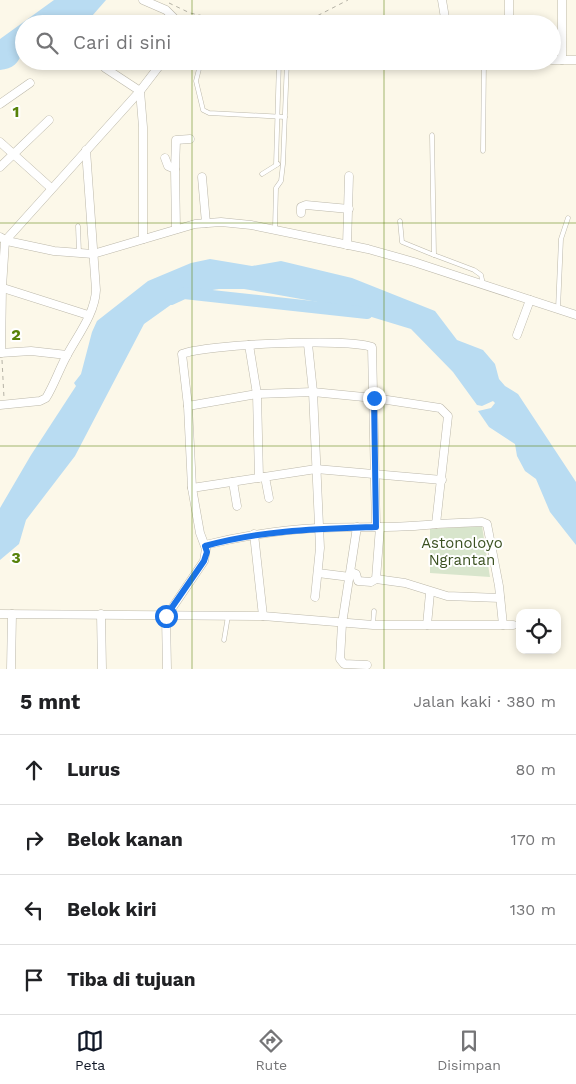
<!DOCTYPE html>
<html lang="id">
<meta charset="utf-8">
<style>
body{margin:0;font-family:"Work Sans",sans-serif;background:#f6f6f6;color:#202124}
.controls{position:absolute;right:15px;bottom:15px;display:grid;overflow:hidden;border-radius:10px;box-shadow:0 2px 8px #0003}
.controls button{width:45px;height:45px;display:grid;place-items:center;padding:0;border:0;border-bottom:1px solid #e0e0e0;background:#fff;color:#202124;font:25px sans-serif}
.stop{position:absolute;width:15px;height:15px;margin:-11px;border:4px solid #1a73e8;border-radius:50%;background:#fff}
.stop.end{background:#1a73e8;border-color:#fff;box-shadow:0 1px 5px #0008}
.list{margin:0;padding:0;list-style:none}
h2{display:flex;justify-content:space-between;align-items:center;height:65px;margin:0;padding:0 20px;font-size:21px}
h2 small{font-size:16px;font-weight:400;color:#757577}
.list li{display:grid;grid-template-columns:32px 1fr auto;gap:15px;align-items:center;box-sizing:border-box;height:70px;padding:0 20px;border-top:1px solid #e0e0e0}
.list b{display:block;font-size:19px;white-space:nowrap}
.list em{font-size:16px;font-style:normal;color:#757577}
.icon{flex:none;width:28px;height:28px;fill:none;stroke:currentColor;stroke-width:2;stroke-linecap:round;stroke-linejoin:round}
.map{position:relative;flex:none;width:576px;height:669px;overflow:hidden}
.search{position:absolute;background:#fff;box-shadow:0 2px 8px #0003;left:15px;right:15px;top:15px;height:55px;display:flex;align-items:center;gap:12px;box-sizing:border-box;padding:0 18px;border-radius:28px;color:#757577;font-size:19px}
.sheet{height:345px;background:#fff}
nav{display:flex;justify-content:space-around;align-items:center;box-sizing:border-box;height:70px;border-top:1px solid #e0e0e0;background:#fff;font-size:14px;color:#757577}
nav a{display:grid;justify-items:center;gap:2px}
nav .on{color:#111827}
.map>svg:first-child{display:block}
.green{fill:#d8e5cc}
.water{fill:#b9dcf2}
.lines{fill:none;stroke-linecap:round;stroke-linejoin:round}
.river{stroke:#b9dcf2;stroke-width:12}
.lane-casing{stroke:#bcb8aa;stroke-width:5}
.street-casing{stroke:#bcb8aa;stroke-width:9}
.path{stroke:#b5b2a6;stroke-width:1;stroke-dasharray:4 4;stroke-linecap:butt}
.lane{stroke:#fff;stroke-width:4}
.street{stroke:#fff;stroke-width:8}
.route{stroke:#1a73e8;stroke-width:6}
.grid{fill:none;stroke:#578209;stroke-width:1;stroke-opacity:0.55}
.labels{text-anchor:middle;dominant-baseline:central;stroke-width:4;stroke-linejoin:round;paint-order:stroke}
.park-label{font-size:15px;fill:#3a5020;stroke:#fff}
.grid-label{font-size:16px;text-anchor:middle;font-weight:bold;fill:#578209;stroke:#fff;stroke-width:4;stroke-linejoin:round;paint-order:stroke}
</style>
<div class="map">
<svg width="576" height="669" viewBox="0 0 576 669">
<rect width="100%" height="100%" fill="#fcf8e9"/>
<polygon class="green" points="482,526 490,577 430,573 430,529"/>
<g class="water">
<path d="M54,0H106L85,24H24C24,43 26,68 0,70V39Z"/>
<polygon points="210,259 252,266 281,261 352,278 435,311 457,340 483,350 495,364 499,379 505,386 518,394 576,482 576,545 550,512 536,479 525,471 517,456 515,444 489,427 478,411 491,408 495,403 493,401 482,406 477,405 453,372 411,329 329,304 273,294 244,289 219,289 186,294 144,324 75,456 26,520 19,544 0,560 0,508 31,455 76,386 74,383 81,374 92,332 97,321 148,281 191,263"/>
</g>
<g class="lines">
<polyline class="river" points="171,299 184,293 367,313"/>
<g class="lane-casing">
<g id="lane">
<polyline points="201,61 196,81 203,110 209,113 285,117"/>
<polyline points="483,151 484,61"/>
<polyline points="276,165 279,61"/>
<polyline points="262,174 278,164"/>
<polyline points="400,221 402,242 434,255 432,135"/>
<polyline points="78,226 79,253"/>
<polyline points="275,228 276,188 281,181 283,164 287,61"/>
<polyline points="434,255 474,270 481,275 483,284"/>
<polyline points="558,309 561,239 568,218"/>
<polyline points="373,625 374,611"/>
<polyline points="224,640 228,616"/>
</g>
</g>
<g class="street-casing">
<g id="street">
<polyline points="143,0 166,10 180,24"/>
<polyline points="442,0 446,24"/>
<polyline points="509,24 509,0"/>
<polyline points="552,60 576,60"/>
<polyline points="562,60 562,0"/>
<polyline points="105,68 140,91 143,127 143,239"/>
<polyline points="0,104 30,83"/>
<polyline points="0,142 51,188"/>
<polyline points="165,158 168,166 175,169 176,229"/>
<polyline points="0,167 49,120"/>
<polyline points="175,169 176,140 190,139"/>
<polyline points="202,177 206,223"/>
<polyline points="301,213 301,207 306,205 349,209"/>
<polyline points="0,237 7,241 54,251 93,254 195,224 221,222 251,225 368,249 414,262 576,315"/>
<polyline points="347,245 349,176"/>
<polyline points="0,287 88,315"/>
<polyline points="517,335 530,300"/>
<polyline points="308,344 313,392 320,548 315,597"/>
<polyline points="249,345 257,394 259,478"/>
<polyline points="0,353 31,351 67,355"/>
<polyline points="1,353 2,287 5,241 140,91 163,61"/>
<path d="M0,405L40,401L46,398C54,385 59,370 66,357C77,336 95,314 96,290L86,150"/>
<path d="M188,406L257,394L313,392L374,398L440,408L448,416L436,524C397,529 357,526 318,528C279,530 242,536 205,545"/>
<polyline points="265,477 269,498"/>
<polyline points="233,482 237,506"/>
<polyline points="192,488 316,469 442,480"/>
<polyline points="436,524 482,522 487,524 499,586 503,625"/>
<polyline points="357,527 342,624 340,659 344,664 367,665"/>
<polyline points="254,534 263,616"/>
<polyline points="351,572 356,574 358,581 371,582 376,579 380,527"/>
<polyline points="318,573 350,577"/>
<polyline points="376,579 405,583 447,596 500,598"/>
<polyline points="0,614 263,616 373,625 513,625"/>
<polyline points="101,614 102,669"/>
<polyline points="427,625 430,593"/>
<polyline points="11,669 12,614"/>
<path d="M167,669L166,617L204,561L206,549L200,533L192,488L188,406L182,354C206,344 349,338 372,347L376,527"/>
</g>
</g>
<g class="path">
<polyline points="169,3 190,13 240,24"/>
<polyline points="287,24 315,17 348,0"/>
<polyline points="2,360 4,398"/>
</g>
<use href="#lane" class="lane"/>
<use href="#street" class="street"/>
</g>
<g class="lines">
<path class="route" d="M166,616L204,561L207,552L205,546C262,530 318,529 376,527L374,398"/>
</g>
<path class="grid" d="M192,0V24M384,0V24M192,61V669M384,61V669M0,223H576M0,446H576"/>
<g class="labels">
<g class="park-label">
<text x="462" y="543">Astonoloyo<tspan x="462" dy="17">Ngrantan</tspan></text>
</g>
</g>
<g class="grid-label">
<text x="16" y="117">1</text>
<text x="16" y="340">2</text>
<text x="16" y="563">3</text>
</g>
</svg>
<div class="controls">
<button><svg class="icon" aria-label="locate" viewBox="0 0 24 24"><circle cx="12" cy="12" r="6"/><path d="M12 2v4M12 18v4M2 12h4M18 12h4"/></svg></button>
</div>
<div class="stop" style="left:166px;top:616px"></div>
<div class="stop end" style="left:374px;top:398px"></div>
<div class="search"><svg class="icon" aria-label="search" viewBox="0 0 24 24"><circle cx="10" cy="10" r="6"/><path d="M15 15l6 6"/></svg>Cari di sini</div>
</div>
<section class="sheet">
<h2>5 mnt<small>Jalan kaki · 380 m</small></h2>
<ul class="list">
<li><svg class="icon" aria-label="ahead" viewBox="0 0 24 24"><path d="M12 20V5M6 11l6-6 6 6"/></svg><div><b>Lurus</b></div><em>80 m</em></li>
<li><svg class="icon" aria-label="right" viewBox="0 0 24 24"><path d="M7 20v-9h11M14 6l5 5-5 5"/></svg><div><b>Belok kanan</b></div><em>170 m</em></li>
<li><svg class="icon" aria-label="left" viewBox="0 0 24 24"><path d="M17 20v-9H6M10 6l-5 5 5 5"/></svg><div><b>Belok kiri</b></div><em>130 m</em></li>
<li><svg class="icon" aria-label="arrive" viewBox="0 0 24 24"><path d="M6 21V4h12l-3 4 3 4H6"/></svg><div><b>Tiba di tujuan</b></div></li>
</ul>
</section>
<nav>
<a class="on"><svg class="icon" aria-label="map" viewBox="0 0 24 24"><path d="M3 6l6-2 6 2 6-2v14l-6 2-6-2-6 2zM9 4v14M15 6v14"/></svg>Peta</a>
<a><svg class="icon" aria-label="directions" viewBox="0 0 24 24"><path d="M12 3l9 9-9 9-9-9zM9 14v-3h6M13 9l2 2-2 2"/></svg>Rute</a>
<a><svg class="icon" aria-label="saved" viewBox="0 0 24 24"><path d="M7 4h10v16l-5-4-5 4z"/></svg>Disimpan</a>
</nav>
